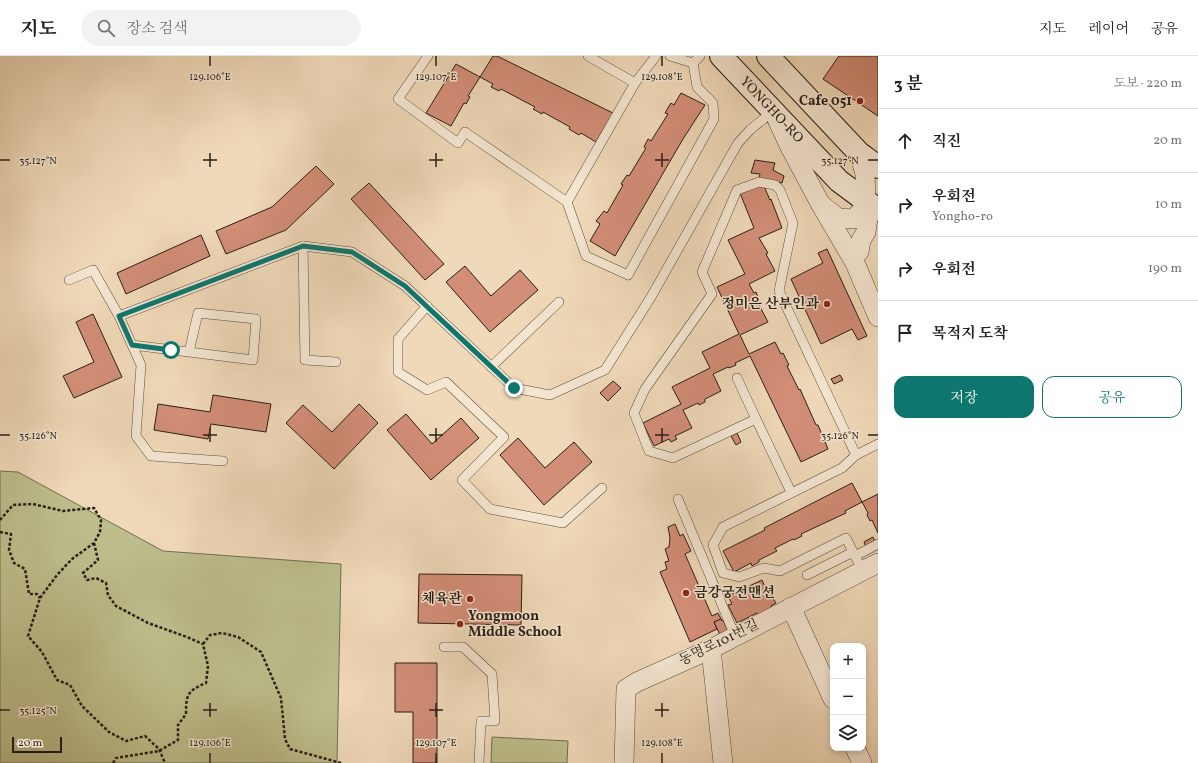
<!DOCTYPE html>
<html lang="ko">
<meta charset="utf-8">
<style>
body{margin:0;font-family:Vollkorn,"Noto Serif KR",serif;background:#f2f2f2;color:#222}
.controls{position:absolute;right:12px;bottom:12px;display:grid;overflow:hidden;border-radius:8px;box-shadow:0 2px 6px #0003}
.controls button{width:36px;height:36px;display:grid;place-items:center;padding:0;border:0;border-bottom:1px solid #e0e0e0;background:#fff;color:#222;font:20px sans-serif}
.scale{position:absolute;left:12px;bottom:10px;width:50px;box-sizing:border-box;padding-left:4px;border:2px solid #281e16;border-top:0;font-size:11px;line-height:14px;white-space:nowrap;color:#281e16;-webkit-text-stroke:3px #f5e6d2;paint-order:stroke}
.stop{position:absolute;width:12px;height:12px;margin:-9px;border:3px solid #0f766e;border-radius:50%;background:#fff}
.stop.end{background:#0f766e;border-color:#fff;box-shadow:0 1px 4px #0008}
.list{margin:0;padding:0;list-style:none}
h2{display:flex;justify-content:space-between;align-items:center;height:52px;margin:0;padding:0 16px;font-size:17px}
h2 small{font-size:13px;font-weight:400;color:#767676}
.list li{display:grid;grid-template-columns:26px 1fr auto;gap:12px;align-items:center;box-sizing:border-box;height:64px;padding:0 16px;border-top:1px solid #e0e0e0}
.list b{display:block;font-size:15px;white-space:nowrap}
.list p{margin:0;font-size:13px;white-space:nowrap;color:#767676}
.list em{font-size:13px;font-style:normal;color:#767676}
.actions{display:flex;gap:8px;padding:12px 16px}
.actions a{flex:1;padding:9px 0;border:1px solid #0f766e;border-radius:12px;text-align:center;font-size:14px;color:#0f766e}
.actions .main{background:#0f766e;color:#fff}
.icon{flex:none;width:22px;height:22px;fill:none;stroke:currentColor;stroke-width:2;stroke-linecap:round;stroke-linejoin:round}
.map{position:relative;flex:none;width:878px;height:707px;overflow:hidden}
header{display:flex;align-items:center;gap:24px;box-sizing:border-box;height:56px;padding:0 20px;background:#fff;border-bottom:1px solid #e0e0e0}
header strong{font-size:19px}
nav{display:flex;gap:22px;margin-inline-start:auto;font-size:14px}
.search{width:280px;height:36px;background:#f2f2f2;display:flex;align-items:center;gap:10px;box-sizing:border-box;padding:0 14px;border-radius:22px;color:#767676;font-size:15px}
main{display:flex}
aside{flex:1;background:#fff}
.map>svg:first-child{display:block}
.green{fill:#bdbe8c;stroke:#726e51}
.building{fill:#d38e78;stroke:#281e16}
.lines{fill:none;stroke-linecap:round;stroke-linejoin:round}
.lane-casing{stroke:#5a4d3f;stroke-width:10}
.street-casing{stroke:#5a4d3f;stroke-width:20}
.secondary-casing{stroke:#281e16;stroke-width:24}
.path{stroke:#281e16;stroke-width:2.5;stroke-dasharray:3 2;stroke-linecap:butt}
.lane{stroke:#f5e6d2;stroke-width:9}
.street{stroke:#f5e6d2;stroke-width:19}
.secondary{stroke:#f5e6d2;stroke-width:22}
.route{stroke:#0f766e;stroke-width:5}
.ticks{fill:none;stroke:#281e16;stroke-width:1.5}
.poi-dot{fill:#8f2418;stroke:#f5e6d2;stroke-width:1.5}
.labels{text-anchor:middle;dominant-baseline:central;stroke-width:3;stroke-linejoin:round;paint-order:stroke}
.poi-label{font-size:14px;font-weight:bold;fill:#281e16;stroke:#f5e6d2;text-anchor:end}
.street-label{font-size:14px;fill:#281e16;stroke:#f5e6d2}
.ticks-label{font-size:10px;text-anchor:middle;fill:#281e16;stroke:#f5e6d2;stroke-width:3;stroke-linejoin:round;paint-order:stroke}
</style>
<header>
<strong>지도</strong>
<div class="search"><svg class="icon" aria-label="search" viewBox="0 0 24 24"><circle cx="10" cy="10" r="6"/><path d="M15 15l6 6"/></svg>장소 검색</div>
<nav><a>지도</a><a>레이어</a><a>공유</a></nav>
</header>
<main>
<div class="map">
<svg width="878" height="707" viewBox="0 0 878 707">
<rect width="100%" height="100%" fill="#f0d9b9"/>
<filter id="stains"><feTurbulence type="fractalNoise" baseFrequency=".005" numOctaves="4"/><feColorMatrix values="0 0 0 0 .2 0 0 0 0 .09 0 0 0 0 .02 0 0 0 .5 -.17"/></filter>
<radialGradient id="worn" r=".72"><stop offset=".6" stop-color="#630" stop-opacity="0"/><stop offset="1" stop-color="#630" stop-opacity=".3"/></radialGradient>
<g class="green">
<polygon points="0,415 18,416 163,495 341,508 337,707 0,707"/>
<polygon points="492,681 568,685 567,707 491,707"/>
</g>
<g class="building">
<polygon points="493,0 497,0 613,57 596,86 581,77 579,79 569,73 570,71 543,56 542,58 533,53 535,51 501,33 499,35 491,31 493,28 480,21"/>
<polygon points="839,0 878,0 878,60 823,23"/>
<polygon points="456,8 480,21 468,40 470,41 466,48 464,47 451,70 426,57"/>
<polygon points="681,37 705,49 683,83 615,200 590,185 600,168 596,165 604,155 607,157 623,129 621,128 627,119 629,120 646,92 644,91 648,83 651,85 668,58 665,57 671,47 674,49"/>
<polygon points="755,104 775,107 773,114 784,120 782,127 759,122 760,118 751,117"/>
<polygon points="316,110 334,128 286,174 226,198 216,175 272,151"/>
<polygon points="369,127 444,208 425,224 351,143"/>
<polygon points="763,128 770,144 771,143 782,172 759,182 768,197 766,198 775,215 749,228 754,237 756,236 760,246 758,247 768,266 740,279 749,298 775,286 781,298 783,297 789,309 787,310 799,334 800,333 816,369 818,369 828,393 801,406 750,300 735,307 736,309 729,312 728,311 713,318 721,335 705,343 705,346 699,349 698,347 683,354 692,372 675,380 677,383 671,386 669,383 654,390 643,367 681,348 672,331 710,312 702,296 739,278 717,231 745,218 728,184 754,172 740,137"/>
<polygon points="201,179 210,200 126,238 117,217"/>
<polygon points="827,193 867,280 858,284 852,273 821,288 791,223 823,207 818,197"/>
<polygon points="465,210 491,240 520,214 538,234 490,276 446,226"/>
<polygon points="93,258 122,321 74,342 63,320 94,306 76,266"/>
<polygon points="840,319 843,324 834,328 831,323"/>
<polygon points="613,325 621,332 608,345 600,337"/>
<polygon points="213,339 271,348 266,376 211,368 208,383 154,374 158,348 210,356"/>
<polygon points="359,348 378,367 334,413 286,367 303,349 332,376"/>
<polygon points="406,358 432,388 461,362 479,382 431,424 387,374"/>
<polygon points="737,377 741,386 736,389 731,380"/>
<polygon points="518,382 545,412 574,386 592,406 544,449 500,399"/>
<polygon points="852,427 862,446 878,438 878,477 872,464 870,465 867,459 868,457 862,446 845,455 846,457 801,478 802,480 794,484 793,483 775,492 777,495 759,504 759,506 752,510 751,507 734,516 723,495 765,474 764,472"/>
<polygon points="675,468 680,480 683,478 691,495 685,498 712,560 718,557 721,563 714,566 717,573 690,586 660,516 667,513 665,506 669,505 665,493 669,491 670,482 668,471"/>
<polygon points="873,481 875,486 866,491 864,486"/>
<polygon points="419,518 522,519 521,569 418,567"/>
<polygon points="762,524 769,540 771,539 776,547 771,550 772,554 758,560 757,557 737,567 728,549 732,548 728,540"/>
<polygon points="721,563 722,565 723,564 728,575 720,579 714,566"/>
<polygon points="395,607 437,607 437,707 413,707 413,656 395,656"/>
</g>
<g class="lines">
<g class="lane-casing">
<g id="lane">
<polyline points="428,0 398,43 458,87 465,76 567,146 635,27 656,0"/>
<polyline points="588,0 635,27"/>
<polyline points="670,0 693,7 700,0"/>
<polyline points="567,146 586,200 628,219 714,63 713,47 697,31 693,7"/>
<polyline points="303,190 305,304 336,306"/>
<polyline points="69,224 93,214 119,260 141,309 136,380 151,400 223,405"/>
<polyline points="427,250 398,283 398,316 427,334 446,326 504,381 462,424 490,453 563,467 602,432"/>
<polyline points="119,260 303,190 352,196 405,230 514,332 550,339 605,314 651,241 738,87 750,74 773,55"/>
<polyline points="132,289 189,296 198,257 256,263 253,304 189,296"/>
<polyline points="491,311 559,246"/>
<polyline points="737,322 756,363"/>
<polyline points="791,436 756,363 673,402 649,395 634,357 645,333 712,238 702,216 737,134 759,126 775,129 780,134 793,167 779,235 856,399"/>
<polyline points="678,443 735,580"/>
<polyline points="855,500 878,488"/>
<polyline points="862,514 846,482 780,515 764,512 739,521 723,517 713,489 723,471 842,412 856,399 878,388"/>
<polyline points="807,519 853,496"/>
<polyline points="444,591 463,591 492,618 495,665 481,665 479,707"/>
</g>
</g>
<g class="street-casing">
<g id="street">
<polyline points="777,63 790,91 821,149 855,207 878,261"/>
<polyline points="859,97 865,118 866,145 868,162 866,176 861,184 859,196"/>
<polyline points="823,150 838,162 854,163 862,154 866,145"/>
<polyline points="791,551 833,643"/>
<polyline points="711,593 723,707"/>
<polyline points="855,692 862,707"/>
<polyline points="624,707 626,633 637,626 711,593 878,507"/>
</g>
</g>
<g class="secondary-casing">
<g id="secondary">
<path id="s1" d="M721,0L839,125L878,154"/>
<polyline points="768,0 859,97 878,111"/>
</g>
</g>
<g class="path">
<polyline points="0,464 13,449 33,448 63,455 94,452 101,464 100,476 94,487 72,503 57,519 40,542 28,580 42,596 57,624 70,629 82,650 109,676 126,685 145,680 159,693 165,707"/>
<polyline points="0,476 11,478 9,494 14,507 25,513 29,538 37,538 40,542"/>
<polyline points="94,487 98,504 83,517 87,524 96,522 106,527 108,539 116,550 148,567 187,581 203,588"/>
<polyline points="203,588 210,579 222,577 238,581 261,596 281,642 285,683 290,693 341,707"/>
<path d="M113,707L116,702L159,695L178,684V669L186,658C186,639 187,635 206,627L208,610L203,588"/>
</g>
<use href="#lane" class="lane"/>
<use href="#street" class="street"/>
<use href="#secondary" class="secondary"/>
</g>
<g class="lines">
<polyline class="route" points="171,294 132,289 119,260 303,190 352,196 405,230 514,332"/>
</g>
<path class="ticks" d="M210,0V10M436,0V10M662,0V10M210,97V111M436,97V111M662,97V111M0,104H10M203,104H217M429,104H443M655,104H669M868,104H878M210,372V386M436,372V386M662,372V386M0,379H10M203,379H217M429,379H443M655,379H669M868,379H878M210,647V661M436,647V661M662,647V661M0,654H10M203,654H217M429,654H443M655,654H669M210,697V707M436,697V707M662,697V707"/>
<g class="poi-dot">
<circle cx="860" cy="45" r="4"/>
<circle cx="827" cy="248" r="4"/>
<circle cx="686" cy="537" r="4"/>
<circle cx="470" cy="543" r="4"/>
<circle cx="460" cy="568" r="4"/>
</g>
<g class="labels">
<g class="poi-label">
<text x="852" y="45">Cafe 051</text>
<text x="819" y="248">정미은 산부인과</text>
<text x="694" y="537" text-anchor="start">금강궁전맨션</text>
<text x="462" y="543">체육관</text>
<text x="468" y="560" text-anchor="start">Yongmoon<tspan x="468" dy="16">Middle School</tspan></text>
</g>
<g class="street-label">
<text stroke="none"><textPath href="#s1" startOffset="74">YONGHO-RO</textPath></text>
<text transform="translate(719 587) rotate(-26)">동명로101번길</text>
</g>
</g>
<g class="ticks-label">
<text x="210" y="24">129.106°E</text>
<text x="436" y="24">129.107°E</text>
<text x="662" y="24">129.108°E</text>
<text x="38" y="108">35.127°N</text>
<text x="840" y="108">35.127°N</text>
<text x="38" y="383">35.126°N</text>
<text x="840" y="383">35.126°N</text>
<text x="38" y="658">35.125°N</text>
<text x="210" y="690">129.106°E</text>
<text x="436" y="690">129.107°E</text>
<text x="662" y="690">129.108°E</text>
</g>
<rect width="100%" height="100%" filter="url(#stains)"/>
<rect width="100%" height="100%" fill="url(#worn)"/>
</svg>
<div class="controls">
<button>+</button>
<button>−</button>
<button><svg class="icon" aria-label="layers" viewBox="0 0 24 24"><path d="M12 4l9 5-9 5-9-5zM3 14l9 5 9-5"/></svg></button>
</div>
<div class="scale">20 m</div>
<div class="stop" style="left:171px;top:294px"></div>
<div class="stop end" style="left:514px;top:332px"></div>
</div>
<aside>
<h2>3 분<small>도보 · 220 m</small></h2>
<ul class="list">
<li><svg class="icon" aria-label="ahead" viewBox="0 0 24 24"><path d="M12 20V5M6 11l6-6 6 6"/></svg><div><b>직진</b></div><em>20 m</em></li>
<li><svg class="icon" aria-label="right" viewBox="0 0 24 24"><path d="M7 20v-9h11M14 6l5 5-5 5"/></svg><div><b>우회전</b><p>Yongho-ro</p></div><em>10 m</em></li>
<li><svg class="icon" aria-label="right" viewBox="0 0 24 24"><path d="M7 20v-9h11M14 6l5 5-5 5"/></svg><div><b>우회전</b></div><em>190 m</em></li>
<li><svg class="icon" aria-label="arrive" viewBox="0 0 24 24"><path d="M6 21V4h12l-3 4 3 4H6"/></svg><div><b>목적지 도착</b></div></li>
</ul>
<div class="actions"><a class="main">저장</a><a>공유</a></div>
</aside>
</main>
